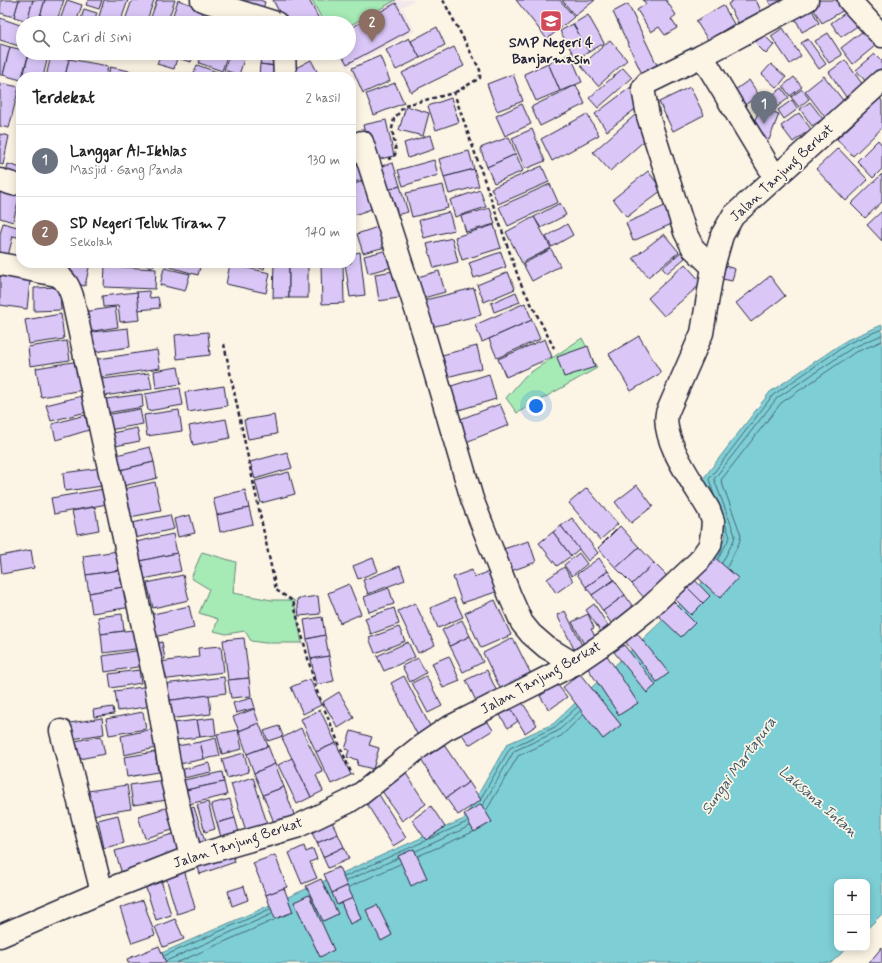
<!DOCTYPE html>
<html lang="id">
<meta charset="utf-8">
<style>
body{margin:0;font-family:Mynerve,sans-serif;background:#f6f6f6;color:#222}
.controls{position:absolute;right:12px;bottom:12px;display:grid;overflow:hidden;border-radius:8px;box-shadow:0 2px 10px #0003}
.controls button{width:36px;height:36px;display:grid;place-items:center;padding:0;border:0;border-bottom:1px solid #e0e0e0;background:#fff;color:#222;font:20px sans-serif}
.you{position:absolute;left:536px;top:406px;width:14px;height:14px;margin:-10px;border:3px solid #fff;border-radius:50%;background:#1a73e8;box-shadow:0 0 0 6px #1a73e833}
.badge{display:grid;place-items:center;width:26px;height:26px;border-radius:50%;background:#111827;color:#fff;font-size:13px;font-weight:700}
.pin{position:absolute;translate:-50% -33px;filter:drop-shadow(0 1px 2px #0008)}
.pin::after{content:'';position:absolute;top:21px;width:14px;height:12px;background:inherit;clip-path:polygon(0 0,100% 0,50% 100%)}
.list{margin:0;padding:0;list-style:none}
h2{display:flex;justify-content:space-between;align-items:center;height:52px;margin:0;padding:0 16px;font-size:17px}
h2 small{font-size:13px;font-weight:400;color:#767676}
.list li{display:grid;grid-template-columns:26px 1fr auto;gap:12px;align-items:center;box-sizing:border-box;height:72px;padding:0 16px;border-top:1px solid #e0e0e0}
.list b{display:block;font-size:15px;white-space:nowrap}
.list p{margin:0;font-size:13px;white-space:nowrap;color:#767676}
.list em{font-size:13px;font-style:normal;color:#767676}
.icon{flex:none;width:22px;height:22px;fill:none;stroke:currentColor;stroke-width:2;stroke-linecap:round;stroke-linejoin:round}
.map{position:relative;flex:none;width:882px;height:963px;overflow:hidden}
.search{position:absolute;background:#fff;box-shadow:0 2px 10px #0003;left:16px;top:16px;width:340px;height:44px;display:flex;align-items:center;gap:10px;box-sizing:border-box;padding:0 14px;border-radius:22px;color:#767676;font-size:15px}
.panel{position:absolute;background:#fff;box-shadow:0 2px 10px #0003;left:16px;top:72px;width:340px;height:196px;border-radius:16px}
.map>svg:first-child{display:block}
.built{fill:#f2e7eb}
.green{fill:#a6eab6;stroke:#648678}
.water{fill:#7ecfd5;stroke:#598a97}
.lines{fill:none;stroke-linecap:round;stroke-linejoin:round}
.shore{stroke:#476779;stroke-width:1}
.building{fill:#dac7f8;stroke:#22223b}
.minor-casing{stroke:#22223b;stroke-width:25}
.path{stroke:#22223b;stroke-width:2.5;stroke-dasharray:4 3;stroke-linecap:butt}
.minor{stroke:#fcf5e5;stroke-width:22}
.labels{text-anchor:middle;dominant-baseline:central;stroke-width:3.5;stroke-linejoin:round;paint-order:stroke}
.poi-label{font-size:14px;font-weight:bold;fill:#22223b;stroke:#fcf5e5}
.street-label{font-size:14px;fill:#22223b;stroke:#fcf5e5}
.water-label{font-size:15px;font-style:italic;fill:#3e5669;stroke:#fcf5e5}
</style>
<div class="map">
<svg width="882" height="963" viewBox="0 0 882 963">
<rect width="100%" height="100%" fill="#fcf5e5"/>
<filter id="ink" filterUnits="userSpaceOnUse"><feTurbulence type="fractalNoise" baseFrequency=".025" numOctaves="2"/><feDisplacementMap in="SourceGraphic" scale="8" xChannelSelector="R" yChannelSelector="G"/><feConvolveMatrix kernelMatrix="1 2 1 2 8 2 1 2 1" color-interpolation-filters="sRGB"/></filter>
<g filter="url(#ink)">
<polygon class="built" points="271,0 416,0 402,7 415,31 347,68 338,53 349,53 349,23 283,23"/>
<g class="green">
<polygon points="312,0 396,0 349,26 349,23 324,23"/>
<polygon points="582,338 597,368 517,413 506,398 525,376"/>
<polygon points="202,552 236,562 233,593 272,600 294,600 302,643 265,643 251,641 245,631 226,634 214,631 218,619 199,613 209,589 191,578"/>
</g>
<polygon class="water" points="882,325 882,914 867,929 867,882 837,882 837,948 847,948 831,963 139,963 464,819 507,744 553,724 701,584 726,536 703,479 770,392 847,340"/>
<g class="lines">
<g class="shore">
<polyline points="714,495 709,479 773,395 849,343 882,329"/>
<polyline points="718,559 730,537 725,523"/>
<polyline points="722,563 734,540 735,535 714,479 777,398 852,348 882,335"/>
<polyline points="727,567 739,543 741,535 721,480 781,403 854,353 882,341"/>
<polyline points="481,798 510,748 555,727 577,707"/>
<polyline points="483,805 514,751 558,731 580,711"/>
<polyline points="486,811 518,756 561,736 583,715"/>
<polyline points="429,839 467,822"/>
<polyline points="416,851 470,826"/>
<polyline points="418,856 473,832"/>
<polyline points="344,877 425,841"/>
<polyline points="346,881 398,858"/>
<polyline points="349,887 400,864"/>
<polyline points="164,956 270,909"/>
<polyline points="166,961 272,914"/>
<polyline points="176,963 274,920"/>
</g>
</g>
<g class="building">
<polygon points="1,0 19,0 14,17 0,13"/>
<polygon points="19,0 33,0 27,21 14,17"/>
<polygon points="33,0 45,0 38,23 27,21"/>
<polygon points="45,0 64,0 56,23 38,23"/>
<polygon points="67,0 82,5 76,23 59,23"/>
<polygon points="88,0 102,0 99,9 86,5"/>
<polygon points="104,0 128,0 120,23 97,23"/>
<polygon points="132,0 154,0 146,23 124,23"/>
<polygon points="157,0 175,0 167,23 149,23"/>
<polygon points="178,0 204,9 199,23 186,23 172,18"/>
<polygon points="225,0 260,0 265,2 261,15"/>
<polygon points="273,0 309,0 321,23 285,23"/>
<polygon points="516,0 560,0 574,17 547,39"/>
<polygon points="562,0 595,0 575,16"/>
<polygon points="643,0 666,0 676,15 671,19 677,28 665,35 659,27 651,32 637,10 646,4"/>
<polygon points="734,0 756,0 761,11 738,23 728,4"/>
<polygon points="768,0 786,0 772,8"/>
<polygon points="819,0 838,0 844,10 822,23 811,5"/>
<polygon points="396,3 410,30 347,64 341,53 349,53 349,29"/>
<polygon points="628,4 658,67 642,74 613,12"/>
<polygon points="723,5 734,24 708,40 696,21"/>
<polygon points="212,6 265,23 206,23"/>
<polygon points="811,8 819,23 802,32 795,18"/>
<polygon points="84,9 97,13 93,23 80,23"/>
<polygon points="849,10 859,25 841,37 831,23"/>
<polygon points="588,15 604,43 589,52 573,24"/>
<polygon points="0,18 23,26 22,47 0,40"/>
<polygon points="573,24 589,52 576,59 560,31"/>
<polygon points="437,27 445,45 420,58 411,41"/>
<polygon points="783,28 801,56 790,64 771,36"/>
<polygon points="863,31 875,46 853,64 841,48"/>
<polygon points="828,33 842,55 829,63 815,41"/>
<polygon points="763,34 774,45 766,54 755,43"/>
<polygon points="409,38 420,58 396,70 386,50"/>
<polygon points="808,39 826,64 819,69 801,43"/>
<polygon points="610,40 627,60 598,86 581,66"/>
<polygon points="0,44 10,47 3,75 0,75"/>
<polygon points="10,47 23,50 23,53 29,53 21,80 3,75"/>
<polygon points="454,47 464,66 411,92 402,73"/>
<polygon points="29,53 48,56 43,77 23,77"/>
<polygon points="161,53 193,53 191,62 177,58 174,69 157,64"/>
<polygon points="202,53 228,53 222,71 199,63"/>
<polygon points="230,53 246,53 239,75 224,70"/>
<polygon points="262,53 279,53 277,66 260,64"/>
<polygon points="570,54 582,82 560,91 548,63"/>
<polygon points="875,54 882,61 882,68 866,82 856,70"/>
<polygon points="51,55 69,59 65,77 46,77"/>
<polygon points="380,56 390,81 363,93 352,68"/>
<polygon points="69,59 108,66 106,77 65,77"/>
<polygon points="311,60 320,77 293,77 290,71"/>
<polygon points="845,60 863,85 846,97 829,72"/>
<polygon points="548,63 560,91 536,101 524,74"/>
<polygon points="260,64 281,67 280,77 259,77"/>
<polygon points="771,64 786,77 777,88 762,74"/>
<polygon points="197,65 220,73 218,77 193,76"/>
<polygon points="110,67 144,74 143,77 108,77"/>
<polygon points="623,68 632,78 598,108 589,98"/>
<polygon points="224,72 239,77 222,77"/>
<polygon points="513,74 523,101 497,111 487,84"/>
<polygon points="824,76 846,104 827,120 805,91"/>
<polygon points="794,77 802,87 790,96 783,86"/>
<polygon points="749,80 759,95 738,110 728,95"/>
<polygon points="0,83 19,87 9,128 0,126"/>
<polygon points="395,83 404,103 374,115 366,94"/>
<polygon points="576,85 585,104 540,126 531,107"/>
<polygon points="631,87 643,103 607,131 595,114"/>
<polygon points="690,87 704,115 673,131 659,102"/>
<polygon points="782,88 789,98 774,109 767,99"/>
<polygon points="802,89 809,99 799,107 791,97"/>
<polygon points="451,98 459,122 436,130 428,106"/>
<polygon points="880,98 882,101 882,128 853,156 837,139"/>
<polygon points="792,100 798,109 784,119 778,110"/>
<polygon points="810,102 823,119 812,126 800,109"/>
<polygon points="522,104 531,124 505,136 496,116"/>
<polygon points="406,106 429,113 423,136 399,130"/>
<polygon points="760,107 779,114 769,140 750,133"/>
<polygon points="799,113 811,129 793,142 781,126"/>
<polygon points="587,114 599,135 552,161 541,139"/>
<polygon points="635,115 652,134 610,171 593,152"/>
<polygon points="386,120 394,156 371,161 363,125"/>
<polygon points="532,129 545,161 525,169 512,138"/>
<polygon points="354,132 369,178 351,183 351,133"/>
<polygon points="0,134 9,136 3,165 0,164"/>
<polygon points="430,135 434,149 408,158 404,143"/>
<polygon points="509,137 516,154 487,167 480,148"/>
<polygon points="878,140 882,145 882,169 873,178 857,161"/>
<polygon points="838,148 868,180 846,201 816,169"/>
<polygon points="469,151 474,169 444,177 439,159"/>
<polygon points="516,154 523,171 494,183 487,167"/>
<polygon points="434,160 438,175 403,186 398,170"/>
<polygon points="393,163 400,186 385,191 377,167"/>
<polygon points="8,164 21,168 21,184 4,179"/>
<polygon points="542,166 549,182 498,204 491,188"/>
<polygon points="474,169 479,186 449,194 444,177"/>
<polygon points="648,171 662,190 627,217 613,199"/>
<polygon points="882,174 882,202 865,218 851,204"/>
<polygon points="370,179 380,206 351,216 351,185"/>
<polygon points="2,184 21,190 13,222 0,218 0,192"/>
<polygon points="550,184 558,202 508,226 499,207"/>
<polygon points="443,185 448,208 412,217 406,193"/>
<polygon points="400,186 408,212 392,216 385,191"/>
<polygon points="480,190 486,207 455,217 450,200"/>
<polygon points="560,203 566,215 541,228 534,217"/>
<polygon points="667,205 674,223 633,241 626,223"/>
<polygon points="490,208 495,224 466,232 461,216"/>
<polygon points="882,211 882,241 867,225"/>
<polygon points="449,212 454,230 424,238 419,220"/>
<polygon points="534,217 551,248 522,263 506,232"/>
<polygon points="3,223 21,228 21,238 13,236 6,264 0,262 0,234"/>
<polygon points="386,224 393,245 363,253 357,234"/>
<polygon points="567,224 573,235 552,247 546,237"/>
<polygon points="494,225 501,248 462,260 455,237"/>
<polygon points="664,234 679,252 648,277 633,258"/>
<polygon points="452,238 458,262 434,268 427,244"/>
<polygon points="551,249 560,266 532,281 523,264"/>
<polygon points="388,250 392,267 368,273 364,256"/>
<polygon points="360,252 365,295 350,297 345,263 351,263 351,254"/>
<polygon points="501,252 506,267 474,278 469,263"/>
<polygon points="681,252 685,258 667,273 662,268"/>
<polygon points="72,263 90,263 85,286 68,281"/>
<polygon points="133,263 154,263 153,267"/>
<polygon points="160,263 201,263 198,275 160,264"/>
<polygon points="238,263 266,263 264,269"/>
<polygon points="274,263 289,263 289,298 273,298"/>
<rect x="289" y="263" width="19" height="35"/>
<polygon points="321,263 343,263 344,303 322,304"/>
<polygon points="230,264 270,273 266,293 226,284"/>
<polygon points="685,264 702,283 664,316 648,298"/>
<polygon points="722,265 735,269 732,281 718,278"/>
<polygon points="105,266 156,269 155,289 104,287"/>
<polygon points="164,268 190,274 185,291 160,285"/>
<polygon points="401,270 405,297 379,301 375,274"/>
<polygon points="439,271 445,292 420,299 414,278"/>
<polygon points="508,272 515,289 484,302 477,285"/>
<polygon points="0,276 30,280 27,309 0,305"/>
<polygon points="770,276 785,296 751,322 736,303"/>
<polygon points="60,287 61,310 34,311 34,288"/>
<polygon points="474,288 481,315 427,328 421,301"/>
<polygon points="149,291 150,298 158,297 160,308 138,310 137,292"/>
<polygon points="137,292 140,320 120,322 118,306 103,307 102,296"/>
<polygon points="516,292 520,302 494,312 491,303"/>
<polygon points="525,303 532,320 482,342 475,325"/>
<polygon points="115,307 118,327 87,332 84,312"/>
<polygon points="61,314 64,339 29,344 25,320"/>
<polygon points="532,320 540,339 497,358 489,339"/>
<polygon points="128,328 130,347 94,352 92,332"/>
<polygon points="208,332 210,355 177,359 175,335"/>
<polygon points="639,336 661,373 631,391 609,354"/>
<polygon points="545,339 552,357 506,377 498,359"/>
<polygon points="67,341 70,360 30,366 28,347"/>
<polygon points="477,346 482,368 443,378 438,356"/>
<polygon points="588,346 595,367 564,377 557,357"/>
<polygon points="157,350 160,368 95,378 92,360"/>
<polygon points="79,361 83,390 41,397 36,368"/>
<polygon points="178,367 181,384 156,388 154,371"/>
<polygon points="149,373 152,389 97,397 95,380"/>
<polygon points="489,374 496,399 452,412 445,388"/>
<polygon points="224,386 227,406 188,412 185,392"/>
<polygon points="180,388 183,405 148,411 145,394"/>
<polygon points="90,394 94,410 51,421 46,405"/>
<polygon points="142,394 143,407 101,414 99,400"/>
<polygon points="500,404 509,425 466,442 458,420"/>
<polygon points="140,409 143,424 109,430 106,415"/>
<polygon points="179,410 182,431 147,436 144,415"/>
<polygon points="85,415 89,430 56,440 52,424"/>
<polygon points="274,415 277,434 248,439 244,420"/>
<polygon points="226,419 230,438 193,445 189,426"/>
<polygon points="137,428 140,441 110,447 107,434"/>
<polygon points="150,447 154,462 116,471 112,456"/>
<polygon points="287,452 292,468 255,479 250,462"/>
<polygon points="154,462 157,478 119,487 116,471"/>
<polygon points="101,468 103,486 65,491 63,473"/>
<polygon points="289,472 295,494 261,503 255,481"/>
<polygon points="155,482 161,511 125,518 119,490"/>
<polygon points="637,485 653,506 631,523 615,502"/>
<polygon points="587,488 618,524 600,540 569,503"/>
<polygon points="104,489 107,504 54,514 51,498"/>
<polygon points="245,490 249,508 217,515 213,498"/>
<polygon points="95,507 99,530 77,534 72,511"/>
<polygon points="249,508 253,524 220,532 217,515"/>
<polygon points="170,515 174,529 135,538 132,523"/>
<polygon points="190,515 195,533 178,537 174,519"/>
<polygon points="572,518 598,553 588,561 561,526"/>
<polygon points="561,526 579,549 571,556 553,532"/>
<polygon points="620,526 639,547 616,568 598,548"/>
<polygon points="553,532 571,556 557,566 539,543"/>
<polygon points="173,534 177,553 140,561 136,542"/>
<polygon points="529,541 536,562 511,571 503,549"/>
<polygon points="639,547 654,563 632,584 616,568"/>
<polygon points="31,550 34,568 2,574 0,556"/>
<polygon points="118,551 120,570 86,575 83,556"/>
<polygon points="177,553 181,571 144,579 140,561"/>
<polygon points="579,553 587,564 572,576 564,565"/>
<polygon points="713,556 738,578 720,598 696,576"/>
<polygon points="373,558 378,571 358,579 353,566"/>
<polygon points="599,558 608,571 586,587 577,574"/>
<polygon points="654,563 669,578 646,600 632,584"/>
<polygon points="400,566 405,580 368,594 363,580"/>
<polygon points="564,567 573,581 556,593 547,579"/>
<polygon points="120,570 123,587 89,593 86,575"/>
<polygon points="472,570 474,577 492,571 499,591 462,603 453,577"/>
<polygon points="608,571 614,580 592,595 586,587"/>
<polygon points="183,575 189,600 153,608 147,583"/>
<polygon points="692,577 710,596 703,603 685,585"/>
<polygon points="614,580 625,595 603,611 592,595"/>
<polygon points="349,584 361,614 340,623 328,593"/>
<polygon points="129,586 132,607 92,613 89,593"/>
<polygon points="687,587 703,603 691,615 675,599"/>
<polygon points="389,588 394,604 369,612 364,597"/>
<polygon points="625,595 635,610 613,626 603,611"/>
<polygon points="318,596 320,614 299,616 297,599"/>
<polygon points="454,598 463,617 438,628 430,608"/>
<polygon points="495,600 511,635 481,648 465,613"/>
<polygon points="672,600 695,623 681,637 658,615"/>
<polygon points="415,603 435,645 418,653 398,611"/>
<polygon points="594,604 611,630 603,635 586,610"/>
<polygon points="189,606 194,628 154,637 149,615"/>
<polygon points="394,608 399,624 371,634 365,618"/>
<polygon points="565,611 582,645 574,649 557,615"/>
<polygon points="122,614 124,631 101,634 98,617"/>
<polygon points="588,614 594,628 591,629 597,640 585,646 572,622"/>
<polygon points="322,617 325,635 307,639 304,620"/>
<polygon points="462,620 470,636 450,646 442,630"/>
<polygon points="399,627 405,641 375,653 369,638"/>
<polygon points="140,629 143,648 103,653 101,634"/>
<polygon points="635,631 669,673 657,682 624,640"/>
<polygon points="325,635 329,656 311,659 307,639"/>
<polygon points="470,636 483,662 463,672 450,646"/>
<polygon points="244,638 249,678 228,680 223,640"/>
<polygon points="513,638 532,676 501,690 483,653"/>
<polygon points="162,642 165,659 155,661 152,645"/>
<polygon points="408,642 415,657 384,671 377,656"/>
<polygon points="624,645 656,685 647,693 614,652"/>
<polygon points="221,646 224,672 161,680 159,662 199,657 198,648"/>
<polygon points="141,650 144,666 105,672 103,656"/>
<polygon points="606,654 638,703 619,715 587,667"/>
<polygon points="329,656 334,681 316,685 311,659"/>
<polygon points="449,656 460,681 443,688 432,663"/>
<polygon points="418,658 426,673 410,682 402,666"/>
<polygon points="139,670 141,683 111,688 109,674"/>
<polygon points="487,670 497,692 476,701 466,680"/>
<polygon points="580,674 621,725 603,739 563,687"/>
<polygon points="404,676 431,728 418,736 391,683"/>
<polygon points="426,676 442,706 428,713 412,683"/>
<polygon points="224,677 226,693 165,701 163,684"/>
<polygon points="249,678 251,696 231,698 228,680"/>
<polygon points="310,679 321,705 303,714 291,687"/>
<polygon points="557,684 567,697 549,710 540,696"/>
<polygon points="149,686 152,706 118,711 115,691"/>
<polygon points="339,692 354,718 338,728 323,702"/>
<polygon points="209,695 211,714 167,719 165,701"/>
<polygon points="518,696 537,725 525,733 507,703"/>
<polygon points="252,698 255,708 236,713 233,703"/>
<polygon points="507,703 518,721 508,728 496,709"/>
<polygon points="113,707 114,714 94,717 93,710"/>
<polygon points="254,709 259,723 239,731 233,717"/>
<polygon points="320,710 336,743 316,752 301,719"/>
<polygon points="143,712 146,729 109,735 106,719"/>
<polygon points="484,716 493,730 469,745 460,731"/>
<polygon points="102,718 104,734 72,739 70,723"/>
<polygon points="214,718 216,735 200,737 197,720"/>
<polygon points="197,720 200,737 168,741 166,724"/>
<polygon points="259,723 268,746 247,754 239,731"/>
<polygon points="279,726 283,736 268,741 264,731"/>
<polygon points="301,728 323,772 316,775 323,791 311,797 282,738"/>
<polygon points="153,729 156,748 124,755 121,736"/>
<polygon points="238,730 242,749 222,754 217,734"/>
<polygon points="351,731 372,737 369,745 379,748 373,769 357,765 358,760 347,757 349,750 345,749"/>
<polygon points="101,736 105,754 74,760 70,742"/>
<polygon points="216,738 220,756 204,759 200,742"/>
<polygon points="200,742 204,759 175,765 171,747"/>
<polygon points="336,743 351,775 331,784 316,752"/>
<polygon points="444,745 469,782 446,798 421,760"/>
<polygon points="268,746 275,764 254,773 247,754"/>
<polygon points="155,752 158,772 127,777 124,757"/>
<polygon points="244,753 249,772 227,778 222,759"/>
<polygon points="292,758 311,797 297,804 278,765"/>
<polygon points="209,763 211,772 179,779 176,771"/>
<polygon points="275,764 284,787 263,795 254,773"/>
<polygon points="222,772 224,782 181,791 179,781"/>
<polygon points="405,772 426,804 402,821 380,788"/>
<polygon points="253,777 268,827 247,834 231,784"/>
<polygon points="164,780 167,800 133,805 130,785"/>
<polygon points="224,782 227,795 185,805 181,791"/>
<polygon points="469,782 481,800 458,815 446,798"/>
<polygon points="127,785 131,809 91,815 88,791"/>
<polygon points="284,787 295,817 275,825 263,795"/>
<polygon points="378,793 406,838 393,846 365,801"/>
<polygon points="230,799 235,818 217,823 211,804"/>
<polygon points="208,802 215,829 205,832 197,805"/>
<polygon points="481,804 492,822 474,832 464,814"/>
<polygon points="431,806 445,827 426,840 412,820"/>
<polygon points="169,807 176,829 145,838 138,816"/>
<polygon points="194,807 207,848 194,851 181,811"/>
<polygon points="118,815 124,843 104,848 98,820"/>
<polygon points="329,816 338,834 317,843 308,825"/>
<polygon points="235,818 240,836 222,841 217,823"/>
<polygon points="176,833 183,856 122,874 115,851"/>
<polygon points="338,834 344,847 323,857 317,843"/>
<polygon points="304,846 306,852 313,849 317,859 310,862 317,878 302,884 289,853"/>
<polygon points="344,847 349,859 328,868 323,857"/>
<polygon points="231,849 235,862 200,874 196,860"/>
<polygon points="414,849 427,878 411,886 398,856"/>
<polygon points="275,855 287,887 266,895 253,863"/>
<polygon points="183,866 195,908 177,914 164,871"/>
<polygon points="339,867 347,886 332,893 324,874"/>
<polygon points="321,879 338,914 323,921 306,886"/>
<polygon points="161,880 171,915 156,920 145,885"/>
<polygon points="244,886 248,900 232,906 228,891"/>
<polygon points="347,886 353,898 337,905 332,893"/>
<polygon points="284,888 293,912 275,919 266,895"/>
<polygon points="309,895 334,950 320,957 294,902"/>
<polygon points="353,898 361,919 350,924 341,903"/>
<polygon points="143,900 155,935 132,943 120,908"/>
<polygon points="377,905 392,935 381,941 366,910"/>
<polygon points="175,919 184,939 163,947 155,927"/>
<polygon points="159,946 166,963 128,963 127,959"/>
<polygon points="882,947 882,963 869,963"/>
</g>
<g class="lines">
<g class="minor-casing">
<g id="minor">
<polyline points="202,0 276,23"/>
<polyline points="849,0 882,36"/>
<polyline points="284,53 285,77"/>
<polyline points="702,56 775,177"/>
<polyline points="362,142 423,331 472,499 510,596 522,623 531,634 546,647 574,664"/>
<polyline points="0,180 13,184"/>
<path d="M0,264L57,275C66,280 69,287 72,296L155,682L172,780L191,857"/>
<polyline points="713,267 693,248 685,232 648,116 643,88 647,83 702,56 807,0"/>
<polyline points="61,731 102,892"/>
<path d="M0,936L102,892L191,857L296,827L348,802L362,793L421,746L446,729L574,664L612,638L646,611L699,561L710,545L712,533L713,521L709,510C695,485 661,441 667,413L702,333L713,267L722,235L733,216L882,81"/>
</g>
</g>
<g class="path">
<polyline points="443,0 480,70 480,78 454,93"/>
<polyline points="388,159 394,157 396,152 392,129 394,119 405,105 454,93 520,282 554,348"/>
<polyline points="224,344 275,585 276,590 293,601 316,689 352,775"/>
</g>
<use href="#minor" class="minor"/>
</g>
</g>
<defs>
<g id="school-square" transform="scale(1.15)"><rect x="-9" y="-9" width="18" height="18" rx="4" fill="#d1495b" stroke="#fcf5e5"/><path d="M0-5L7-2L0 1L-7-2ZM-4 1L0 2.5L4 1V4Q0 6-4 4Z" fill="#fff"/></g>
</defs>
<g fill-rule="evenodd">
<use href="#school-square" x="551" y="21"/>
</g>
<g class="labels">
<g class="poi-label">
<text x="551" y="43">SMP Negeri 4<tspan x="551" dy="16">Banjarmasin</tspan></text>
</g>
<g class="street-label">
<text transform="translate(782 173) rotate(-43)">Jalan Tanjung Berkat</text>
<text transform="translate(541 678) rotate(-29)">Jalan Tanjung Berkat</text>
<text transform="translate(238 843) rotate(-18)">Jalan Tanjung Berkat</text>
</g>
<g class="water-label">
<text transform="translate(739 766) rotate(-54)">Sungai Martapura</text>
<text transform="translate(818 802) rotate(41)">Laksana Intan</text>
</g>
</g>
</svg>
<div class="controls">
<button>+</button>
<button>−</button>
</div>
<div class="you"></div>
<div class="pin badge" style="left:764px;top:124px;background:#6b7280">1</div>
<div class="pin badge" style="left:372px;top:42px;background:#8d6e63">2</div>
<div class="search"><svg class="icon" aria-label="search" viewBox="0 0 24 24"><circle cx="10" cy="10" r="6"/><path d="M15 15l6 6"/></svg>Cari di sini</div>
<section class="panel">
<h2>Terdekat<small>2 hasil</small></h2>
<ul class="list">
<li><span class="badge" style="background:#6b7280">1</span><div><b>Langgar Al-Ikhlas</b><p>Masjid · Gang Panda</p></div><em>130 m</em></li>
<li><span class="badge" style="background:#8d6e63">2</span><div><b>SD Negeri Teluk Tiram 7</b><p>Sekolah</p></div><em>140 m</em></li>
</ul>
</section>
</div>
